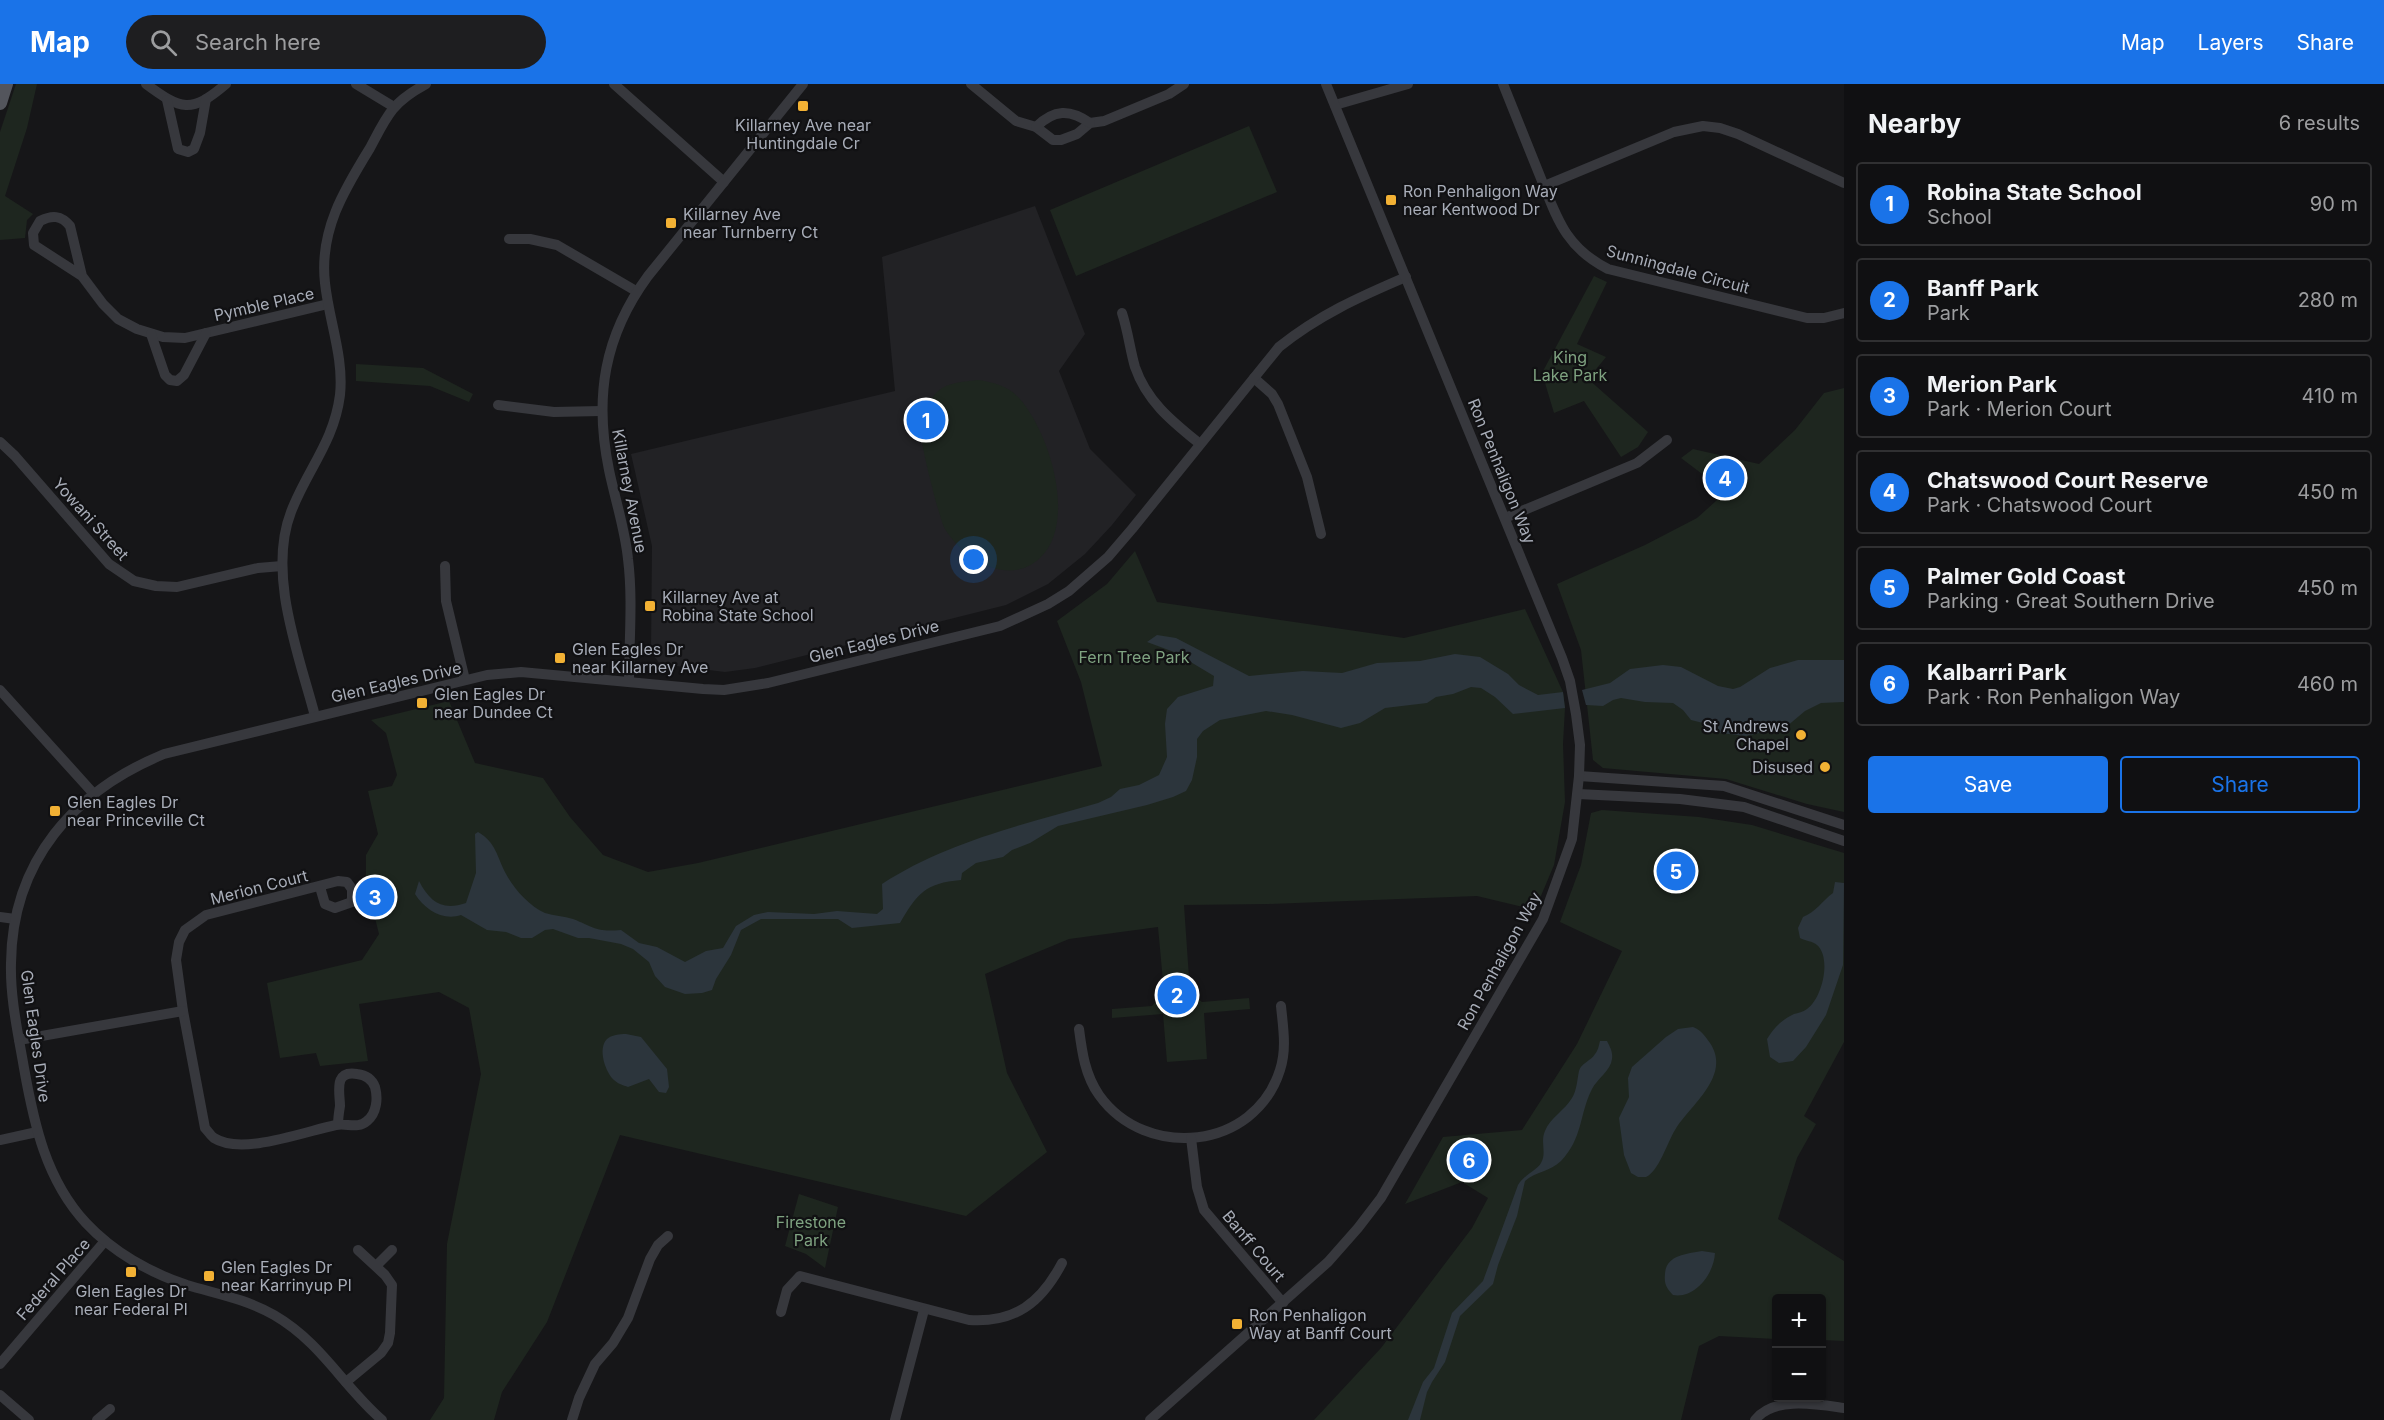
<!DOCTYPE html>
<meta charset="utf-8">
<style>
body{margin:0;font-family:Inter,sans-serif;background:#1e1e20;color:#f1f3f6}
.controls{position:absolute;right:18px;bottom:18px;display:grid;overflow:hidden;border-radius:6px;box-shadow:0 2px 4px #0004}
.controls button{width:54px;height:54px;display:grid;place-items:center;padding:0;border:0;border-bottom:2px solid #303032;background:#101012;color:#f1f3f6;font:30px sans-serif}
.you{position:absolute;left:974px;top:476px;width:21px;height:21px;margin:-15px;border:4px solid #fff;border-radius:50%;background:#1a73e8;box-shadow:0 0 0 9px #1a73e833}
.badge{display:grid;place-items:center;width:39px;height:39px;border-radius:50%;background:#1a73e8;color:#fff;font-size:20px;font-weight:700}
.pin{position:absolute;translate:-50% -50%;border:3px solid #fff;box-shadow:0 2px 6px #0006}
.list{margin:0;padding:0;list-style:none}
h2{display:flex;justify-content:space-between;align-items:center;height:78px;margin:0;padding:0 24px;font-size:26px}
h2 small{font-size:20px;font-weight:400;color:#9c9d9f}
.list li{display:grid;grid-template-columns:39px 1fr auto;gap:18px;align-items:center;box-sizing:border-box;height:84px;margin:0 12px 12px;padding:0 12px;border:2px solid #303032;border-radius:6px}
.list b{display:block;font-size:22px;white-space:nowrap}
.list p{margin:0;font-size:20px;white-space:nowrap;color:#9c9d9f}
.list em{font-size:20px;font-style:normal;color:#9c9d9f}
.actions{display:flex;gap:12px;padding:18px 24px}
.actions a{flex:1;padding:14px 0;border:2px solid #1a73e8;border-radius:6px;text-align:center;font-size:21px;color:#1a73e8}
.actions .main{background:#1a73e8;color:#fff}
.icon{flex:none;width:33px;height:33px;fill:none;stroke:currentColor;stroke-width:2;stroke-linecap:round;stroke-linejoin:round}
.map{position:relative;flex:none;width:1844px;height:1336px;overflow:hidden}
header{display:flex;align-items:center;gap:36px;box-sizing:border-box;height:84px;padding:0 30px;background:#1a73e8;color:#fff}
header strong{font-size:28px}
nav{display:flex;gap:33px;margin-inline-start:auto;font-size:21px}
.search{width:420px;height:54px;background:#1e1e20;display:flex;align-items:center;gap:15px;box-sizing:border-box;padding:0 21px;border-radius:33px;color:#9c9d9f;font-size:22px}
main{display:flex}
aside{flex:1;background:#101012}
.map>svg:first-child{display:block}
.built{fill:#222225}
.green{fill:#1e261f}
.water{fill:#2c353c}
.lines{fill:none;stroke-linecap:round;stroke-linejoin:round}
.minor{stroke:#37383d;stroke-width:10}
.major{stroke:#53555c;stroke-width:14}
.poi-dot{fill:#f2b134;stroke:#111113;stroke-width:2}
.labels{text-anchor:middle;dominant-baseline:central;stroke-width:4.5;stroke-linejoin:round;paint-order:stroke}
.poi-label{font-size:16px;fill:#a8adb8;stroke:#111113;text-anchor:start}
.street-label{font-size:16px;fill:#a8adb8;stroke:#111113}
.park-label{font-size:16px;fill:#7fa381;stroke:#111113}
</style>
<header>
<strong>Map</strong>
<div class="search"><svg class="icon" aria-label="search" viewBox="0 0 24 24"><circle cx="10" cy="10" r="6"/><path d="M15 15l6 6"/></svg>Search here</div>
<nav><a>Map</a><a>Layers</a><a>Share</a></nav>
</header>
<main>
<div class="map">
<svg width="1844" height="1336" viewBox="0 0 1844 1336">
<rect width="100%" height="100%" fill="#161618"/>
<polygon class="built" points="1035,122 1085,250 1059,287 1090,365 1136,411 1112,441 1085,470 1048,500 1006,521 755,584 725,588 660,580 651,568 652,462 631,370 895,307 882,173"/>
<g class="green">
<polygon points="16,0 37,0 27,44 5,112 33,130 27,136 25,154 0,156 0,48"/>
<polygon points="1249,42 1277,108 1076,192 1050,126"/>
<polygon points="1594,192 1607,198 1577,260 1606,273 1588,295 1648,348 1638,363 1621,373 1584,317 1554,329 1542,289"/>
<polygon points="356,280 423,284 473,310 469,318 430,302 356,297"/>
<path d="M978,296C993,298 1008,302 1019,314C1049,347 1078,438 1040,474C1009,503 964,476 945,445C940,437 923,369 922,357C921,343 925,324 933,313C943,298 962,298 978,296Z"/>
<polygon points="1844,304 1844,728 1807,720 1726,695 1603,684 1593,676 1581,566 1557,500 1645,461 1697,434 1726,408 1681,374 1693,365 1759,380 1795,346 1824,309"/>
<polygon points="1135,467 1157,518 1404,554 1525,525 1563,608 1565,624 1563,660 1565,718 1554,781 1535,826 1477,812 1268,820 1184,821 1190,908 1202,918 1249,914 1250,925 1204,929 1207,975 1167,978 1163,930 1112,934 1112,925 1152,922 1164,908 1158,843 1069,855 985,890 1007,989 1047,1068 966,1132 620,1051 547,1238 502,1308 494,1336 430,1336 444,1314 447,1160 481,990 469,924 439,908 359,920 368,977 320,982 316,969 280,974 267,899 362,876 379,850 366,798 366,771 378,750 368,707 392,702 397,691 386,649 371,636 449,617 475,679 543,694 570,733 603,771 648,788 698,779 1102,682 1081,598 1057,537 1107,500"/>
<polygon points="1602,726 1699,733 1752,741 1844,769 1844,958 1804,1032 1816,1040 1797,1074 1778,1135 1844,1177 1844,1257 1822,1256 1822,1214 1776,1214 1776,1255 1719,1252 1699,1262 1681,1336 1314,1336 1381,1264 1472,1144 1488,1114 1462,1098 1405,1120 1443,1053 1522,1046 1577,960 1622,867 1560,838 1581,781 1591,729"/>
<polygon points="799,1110 838,1123 825,1184 806,1170 785,1162"/>
</g>
<g class="water">
<path d="M1157,551L1176,554L1249,592L1303,587L1342,589L1377,579L1420,577L1455,570L1480,573L1508,590L1519,601L1538,611L1563,608L1565,624L1513,630L1495,613L1481,604L1471,603L1453,610L1436,613L1427,619L1385,624L1360,639L1341,644L1292,631L1266,627L1220,636L1203,647L1197,655V673L1192,696L1186,707L1173,713L1147,721L1058,742L1030,759L1012,766L1003,773L976,779L962,789L961,796C925,799 917,810 900,839L852,844L838,835H761L741,846L731,871L716,895L712,906L702,909L685,910L665,903L655,892L649,878L633,865L621,860L589,854H578L553,845L545,846L532,854H521L506,848L487,846L461,831C443,837 425,826 415,810L419,797C430,818 442,827 466,819L476,789L475,750L478,748C496,758 497,773 506,790C514,805 529,822 545,829C554,832 564,832 573,835C596,844 595,848 621,846L639,859L657,863L685,878L706,867L723,864L736,842L754,831L768,828L814,830L837,827L877,830L883,825L882,800C946,758 1025,740 1098,719L1111,713L1120,705L1139,701L1159,691L1167,673L1165,640L1167,625L1178,613L1213,602L1214,592L1174,568L1147,558Z"/>
<polygon points="1798,576 1844,576 1844,618 1821,619 1805,627 1786,643 1746,652 1720,649 1703,639 1691,636 1683,626 1673,619 1645,618 1621,614 1613,616 1603,622 1586,621 1582,606 1610,599 1630,585 1663,581 1681,583 1718,602 1733,605 1740,603 1770,584"/>
<path d="M1835,798L1844,799L1843,881L1826,931L1806,963L1793,977L1779,979L1770,973L1767,955C1774,944 1781,936 1794,930C1798,929 1803,928 1807,925C1822,915 1832,874 1817,861C1813,857 1805,857 1800,854L1798,844L1803,833C1816,828 1822,817 1833,809Z"/>
<path d="M1693,943C1701,946 1705,952 1710,959C1732,992 1690,1021 1675,1046C1667,1059 1659,1087 1646,1093H1638L1631,1089L1624,1071L1619,1034L1629,1013L1628,994L1632,983L1666,953L1678,945Z"/>
<path d="M626,950L641,953L667,985L669,1003L666,1009L659,1008L649,995L628,1003C623,1001 618,1000 614,996C606,989 597,965 607,955C611,951 620,950 626,950Z"/>
<path d="M1600,957H1607C1610,963 1613,968 1612,975C1611,986 1597,995 1592,1005C1579,1031 1583,1054 1561,1077C1550,1088 1536,1087 1525,1097L1517,1132L1498,1181L1493,1200L1460,1232L1445,1278L1432,1298L1427,1308L1420,1336H1408L1423,1298L1434,1284L1452,1229L1483,1197L1518,1101C1525,1090 1537,1086 1541,1079C1547,1069 1540,1058 1545,1047C1550,1034 1565,1026 1572,1014C1577,1006 1577,996 1579,987C1581,979 1591,977 1595,970C1598,967 1599,961 1600,957Z"/>
<path d="M1702,1167L1715,1169C1714,1190 1695,1215 1673,1211C1666,1204 1664,1199 1665,1190C1666,1171 1686,1170 1702,1167Z"/>
</g>
<g class="lines">
<g class="minor">
<path d="M146,0C181,26 191,30 226,0"/>
<polyline points="356,0 394,23"/>
<polyline points="614,0 724,98"/>
<polyline points="971,0 1016,37 1036,43 1053,56 1061,56 1077,50 1090,39 1104,37 1169,10 1184,0"/>
<polyline points="1503,0 1544,102"/>
<polyline points="167,16 178,65 188,68 194,65 200,49 206,15"/>
<polyline points="1335,21 1408,0"/>
<path d="M1036,43C1054,25 1070,25 1090,39"/>
<path d="M1844,99L1738,50L1720,44L1703,42L1674,48L1544,102C1559,140 1569,165 1608,185L1807,234H1824L1844,229"/>
<polyline points="509,155 530,155 557,161 636,207"/>
<path d="M82,192L70,142C61,131 52,131 40,137L33,149L34,161L82,192L103,220L118,235L137,245L163,253L185,254L328,220"/>
<path d="M1122,229C1128,247 1130,266 1135,283C1147,318 1173,338 1200,360"/>
<polyline points="151,250 165,291 170,296 177,297 184,291 206,249"/>
<polyline points="1254,294 1272,310 1278,320 1307,393 1321,450"/>
<polyline points="498,321 554,328 601,327"/>
<polyline points="0,358 15,372 109,480 134,497 156,502 177,503 258,484 282,482"/>
<polyline points="1505,434 1637,379 1667,356"/>
<polyline points="445,482 446,517 465,596"/>
<path d="M629,598C629,557 633,515 628,475C625,445 615,415 609,386C594,313 604,252 648,192L803,0"/>
<polyline points="0,606 93,709"/>
<path d="M315,632C299,571 267,490 291,428C307,386 334,358 340,311C344,273 329,237 325,199C319,147 344,106 370,64C377,51 384,36 393,25C401,15 415,6 426,0"/>
<polyline points="1579,692 1724,702 1844,741"/>
<polyline points="1578,710 1680,715 1744,723 1844,757"/>
<path d="M320,803L325,820L335,824L352,818V805L347,798L338,797L206,831L185,846L179,858L176,876L183,927L205,1044C208,1047 211,1052 214,1054C242,1072 306,1047 336,1041C347,1039 358,1045 367,1037C377,1029 378,1014 375,1003C372,995 365,991 357,990C333,986 340,1009 340,1022C339,1028 338,1035 338,1041"/>
<polyline points="0,833 15,835"/>
<path d="M1079,945C1082,968 1085,991 1099,1011C1146,1077 1255,1066 1280,986C1287,965 1283,943 1281,922"/>
<polyline points="19,956 183,927"/>
<polyline points="1191,1054 1197,1103 1204,1126 1283,1219"/>
<polyline points="0,1056 37,1048"/>
<polyline points="376,1182 392,1166"/>
<path d="M781,1228L787,1206L800,1192L969,1236C1015,1239 1041,1219 1062,1179"/>
<polyline points="0,1280 105,1157"/>
<polyline points="346,1298 381,1269 388,1259 390,1249 392,1201 385,1191 358,1166"/>
<polyline points="0,1311 29,1336"/>
<polyline points="97,1336 110,1325"/>
<path d="M382,1336C342,1301 322,1259 274,1231C246,1215 217,1210 187,1201C150,1189 113,1168 86,1139C46,1096 34,1040 24,984C18,949 10,914 11,879C12,777 74,707 164,670L487,591L521,588L703,605L724,606L768,599L1000,542L1048,520L1069,507L1108,473L1132,445L1279,263C1319,231 1359,213 1406,193"/>
<polyline points="572,1336 579,1314 595,1280 613,1259 628,1234 650,1175 658,1161 668,1152"/>
<polyline points="895,1336 924,1226"/>
<polyline points="1150,1336 1328,1178 1358,1144 1381,1114 1543,835 1572,755 1579,692 1580,661 1576,630 1570,597 1562,574 1326,0"/>
<path d="M1755,1336C1774,1312 1816,1320 1844,1324"/>
</g>
<polyline class="major" points="0,19 6,0"/>
</g>
<g class="poi-dot">
<rect x="797" y="16" width="12" height="12" rx="3"/>
<rect x="1385" y="110" width="12" height="12" rx="3"/>
<rect x="665" y="133" width="12" height="12" rx="3"/>
<rect x="644" y="516" width="12" height="12" rx="3"/>
<rect x="554" y="568" width="12" height="12" rx="3"/>
<rect x="416" y="613" width="12" height="12" rx="3"/>
<circle cx="1801" cy="651" r="6"/>
<circle cx="1825" cy="683" r="6"/>
<rect x="49" y="721" width="12" height="12" rx="3"/>
<rect x="125" y="1182" width="12" height="12" rx="3"/>
<rect x="203" y="1186" width="12" height="12" rx="3"/>
<rect x="1231" y="1234" width="12" height="12" rx="3"/>
</g>
<g class="labels">
<g class="poi-label">
<text x="803" y="41" text-anchor="middle">Killarney Ave near<tspan x="803" dy="18">Huntingdale Cr</tspan></text>
<text x="1403" y="107">Ron Penhaligon Way<tspan x="1403" dy="18">near Kentwood Dr</tspan></text>
<text x="683" y="130">Killarney Ave<tspan x="683" dy="18">near Turnberry Ct</tspan></text>
<text x="662" y="513">Killarney Ave at<tspan x="662" dy="18">Robina State School</tspan></text>
<text x="572" y="565">Glen Eagles Dr<tspan x="572" dy="18">near Killarney Ave</tspan></text>
<text x="434" y="610">Glen Eagles Dr<tspan x="434" dy="18">near Dundee Ct</tspan></text>
<text x="1789" y="642" text-anchor="end">St Andrews<tspan x="1789" dy="18">Chapel</tspan></text>
<text x="1813" y="683" text-anchor="end">Disused</text>
<text x="67" y="718">Glen Eagles Dr<tspan x="67" dy="18">near Princeville Ct</tspan></text>
<text x="221" y="1183">Glen Eagles Dr<tspan x="221" dy="18">near Karrinyup Pl</tspan></text>
<text x="131" y="1207" text-anchor="middle">Glen Eagles Dr<tspan x="131" dy="18">near Federal Pl</tspan></text>
<text x="1249" y="1231">Ron Penhaligon<tspan x="1249" dy="18">Way at Banff Court</tspan></text>
</g>
<g class="street-label">
<text transform="translate(1678 185) rotate(15)">Sunningdale Circuit</text>
<text transform="translate(264 220) rotate(-13)">Pymble Place</text>
<text transform="translate(1502 387) rotate(68)">Ron Penhaligon Way</text>
<text transform="translate(630 407) rotate(79)">Killarney Avenue</text>
<text transform="translate(91 435) rotate(48)">Yowani Street</text>
<text transform="translate(874 557) rotate(-14)">Glen Eagles Drive</text>
<text transform="translate(396 598) rotate(-13)">Glen Eagles Drive</text>
<text transform="translate(259 803) rotate(-14)">Merion Court</text>
<text transform="translate(1499 877) rotate(-61)">Ron Penhaligon Way</text>
<text transform="translate(36 952) rotate(82)">Glen Eagles Drive</text>
<text transform="translate(1254 1162) rotate(50)">Banff Court</text>
<text transform="translate(53 1195) rotate(-49)">Federal Place</text>
</g>
<g class="park-label">
<text x="1570" y="273">King<tspan x="1570" dy="18">Lake Park</tspan></text>
<text x="1134" y="573">Fern Tree Park</text>
<text x="811" y="1138">Firestone<tspan x="811" dy="18">Park</tspan></text>
</g>
</g>
</svg>
<div class="controls">
<button>+</button>
<button>−</button>
</div>
<div class="you"></div>
<div class="pin badge" style="left:926px;top:336px">1</div>
<div class="pin badge" style="left:1177px;top:911px">2</div>
<div class="pin badge" style="left:375px;top:813px">3</div>
<div class="pin badge" style="left:1725px;top:394px">4</div>
<div class="pin badge" style="left:1676px;top:787px">5</div>
<div class="pin badge" style="left:1469px;top:1076px">6</div>
</div>
<aside>
<h2>Nearby<small>6 results</small></h2>
<ul class="list">
<li><span class="badge">1</span><div><b>Robina State School</b><p>School</p></div><em>90 m</em></li>
<li><span class="badge">2</span><div><b>Banff Park</b><p>Park</p></div><em>280 m</em></li>
<li><span class="badge">3</span><div><b>Merion Park</b><p>Park · Merion Court</p></div><em>410 m</em></li>
<li><span class="badge">4</span><div><b>Chatswood Court Reserve</b><p>Park · Chatswood Court</p></div><em>450 m</em></li>
<li><span class="badge">5</span><div><b>Palmer Gold Coast</b><p>Parking · Great Southern Drive</p></div><em>450 m</em></li>
<li><span class="badge">6</span><div><b>Kalbarri Park</b><p>Park · Ron Penhaligon Way</p></div><em>460 m</em></li>
</ul>
<div class="actions"><a class="main">Save</a><a>Share</a></div>
</aside>
</main>
